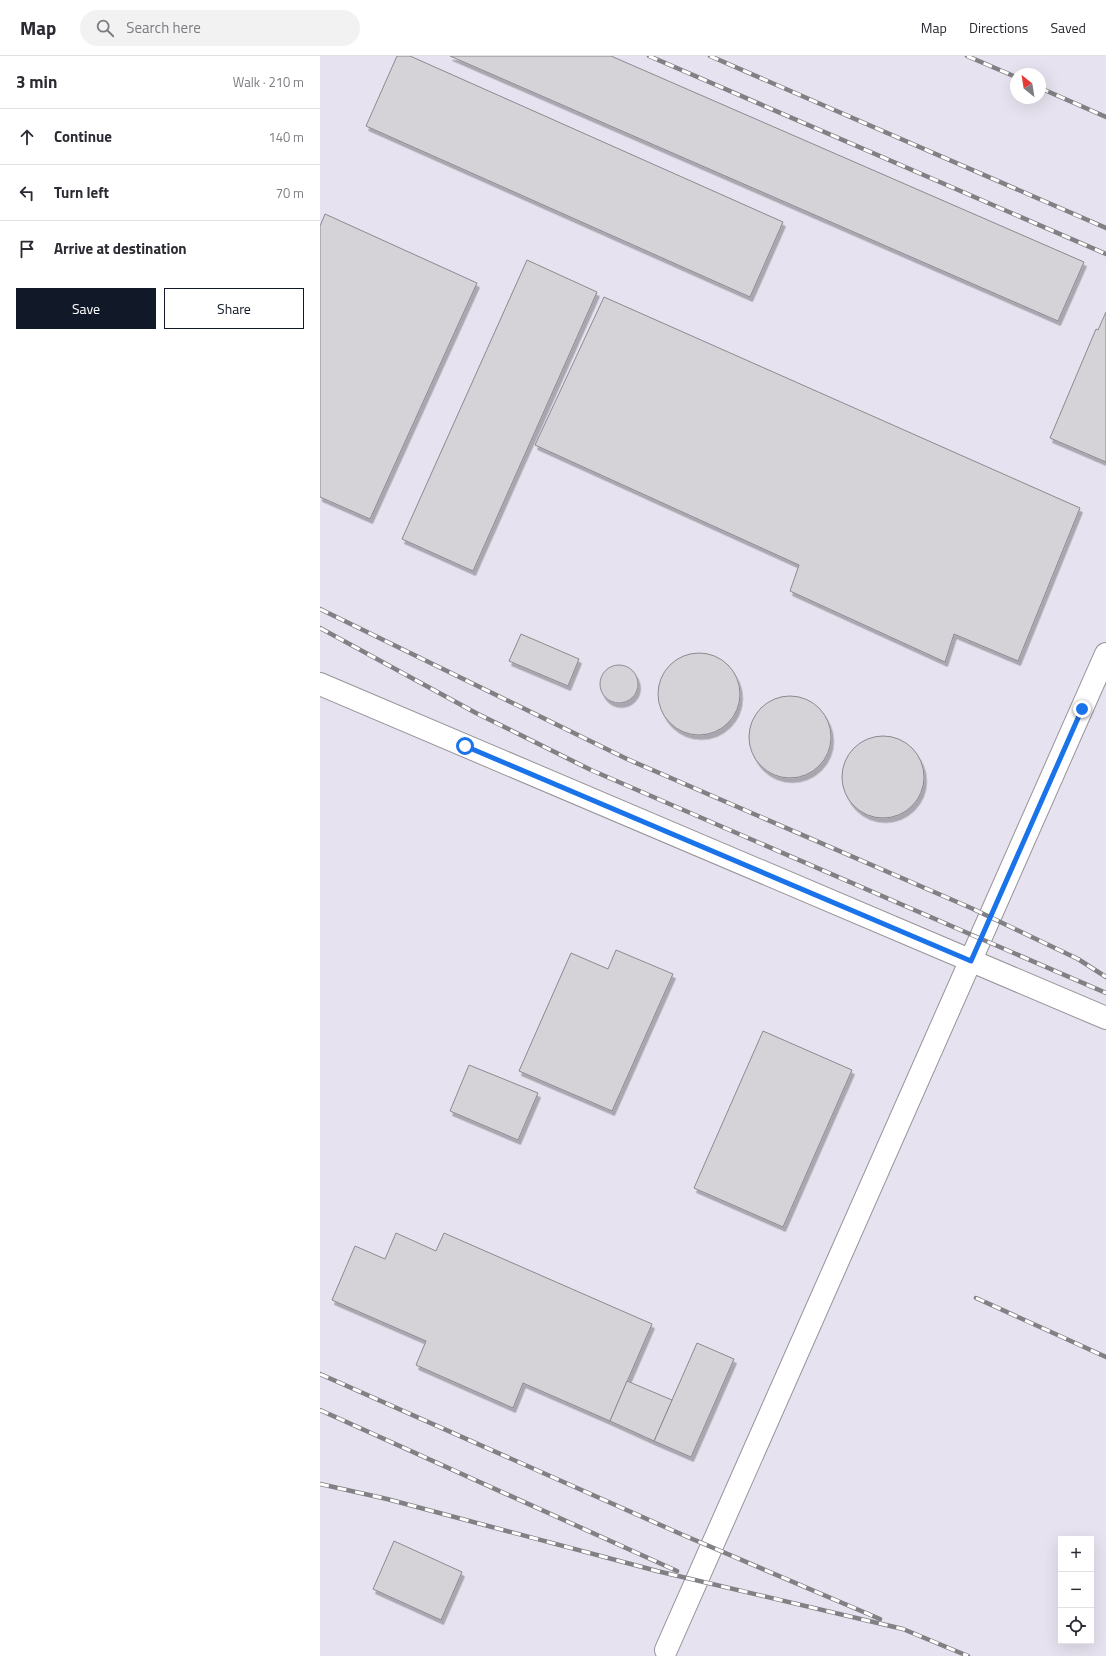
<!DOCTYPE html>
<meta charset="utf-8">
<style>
body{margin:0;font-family:"Titillium Web",sans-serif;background:#f2f2f3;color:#2b2b33}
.controls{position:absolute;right:12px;bottom:12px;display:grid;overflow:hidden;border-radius:0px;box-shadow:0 4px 16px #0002}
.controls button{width:36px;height:36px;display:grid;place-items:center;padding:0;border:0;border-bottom:1px solid #e1e1e2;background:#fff;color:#2b2b33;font:20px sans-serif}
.compass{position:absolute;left:690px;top:12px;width:36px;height:36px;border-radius:50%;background:#fff;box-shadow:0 4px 16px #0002;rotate:330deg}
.stop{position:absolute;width:12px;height:12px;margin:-9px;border:3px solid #1a73e8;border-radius:50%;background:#fff}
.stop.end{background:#1a73e8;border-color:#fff;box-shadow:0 1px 4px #0008}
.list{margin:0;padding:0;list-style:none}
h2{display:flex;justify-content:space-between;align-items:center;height:52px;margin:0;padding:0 16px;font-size:17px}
h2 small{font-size:13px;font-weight:400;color:#7c7c81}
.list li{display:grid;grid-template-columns:26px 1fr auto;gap:12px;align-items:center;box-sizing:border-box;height:56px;padding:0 16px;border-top:1px solid #e1e1e2}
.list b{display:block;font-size:15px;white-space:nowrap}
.list em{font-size:13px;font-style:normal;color:#7c7c81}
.actions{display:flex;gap:8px;padding:12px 16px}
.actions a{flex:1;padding:9px 0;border:1px solid #111827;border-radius:0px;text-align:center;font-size:14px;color:#111827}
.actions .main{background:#111827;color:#fff}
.icon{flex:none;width:22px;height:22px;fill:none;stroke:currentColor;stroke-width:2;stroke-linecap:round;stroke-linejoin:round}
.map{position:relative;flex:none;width:786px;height:1600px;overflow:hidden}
header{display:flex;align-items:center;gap:24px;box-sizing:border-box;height:56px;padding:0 20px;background:#fff;border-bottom:1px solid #e1e1e2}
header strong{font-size:19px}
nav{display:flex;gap:22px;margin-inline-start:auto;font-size:14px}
.search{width:280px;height:36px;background:#f2f2f3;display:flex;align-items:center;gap:10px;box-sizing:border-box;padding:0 14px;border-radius:22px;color:#7c7c81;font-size:15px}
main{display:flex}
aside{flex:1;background:#fff}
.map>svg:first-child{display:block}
.built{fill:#e7e2ef;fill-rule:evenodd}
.building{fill:#d5d2d8;stroke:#8c898f;filter:url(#shadow)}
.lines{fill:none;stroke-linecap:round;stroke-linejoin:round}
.street-casing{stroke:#969399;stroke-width:24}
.street{stroke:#fff;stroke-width:22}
.rail-casing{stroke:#818084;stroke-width:4.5}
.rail{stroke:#fff;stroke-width:3;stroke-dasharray:9;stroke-linecap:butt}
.route{stroke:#1a73e8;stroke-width:5}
</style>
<header>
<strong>Map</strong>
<div class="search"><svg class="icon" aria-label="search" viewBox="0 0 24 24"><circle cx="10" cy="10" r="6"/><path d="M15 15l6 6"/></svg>Search here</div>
<nav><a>Map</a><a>Directions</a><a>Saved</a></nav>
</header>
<main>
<aside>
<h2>3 min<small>Walk · 210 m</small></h2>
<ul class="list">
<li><svg class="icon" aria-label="ahead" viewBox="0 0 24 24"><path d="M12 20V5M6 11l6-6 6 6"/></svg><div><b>Continue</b></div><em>140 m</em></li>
<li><svg class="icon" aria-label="left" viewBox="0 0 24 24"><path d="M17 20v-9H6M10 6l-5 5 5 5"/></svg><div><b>Turn left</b></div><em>70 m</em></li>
<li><svg class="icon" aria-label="arrive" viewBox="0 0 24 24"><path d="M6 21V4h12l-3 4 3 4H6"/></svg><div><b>Arrive at destination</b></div></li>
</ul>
<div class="actions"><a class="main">Save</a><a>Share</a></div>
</aside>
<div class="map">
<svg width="786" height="1600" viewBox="0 0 786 1600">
<defs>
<filter id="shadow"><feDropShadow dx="2.5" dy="4.5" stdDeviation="0" flood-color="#0004"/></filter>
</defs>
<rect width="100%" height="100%" fill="#f2f0f6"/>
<path class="built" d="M0,0H786V1600H0ZM696,18H720V42H696ZM741,1483H771V1585H741Z"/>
<g class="building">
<polygon points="77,0 90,0 463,166 430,241 46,70"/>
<polygon points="130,0 291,0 764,206 738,265"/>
<polygon points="5,158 157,227 50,463 0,441 0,170"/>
<polygon points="207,204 277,236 153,515 82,483"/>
<polygon points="284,241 760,452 698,605 634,578 625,606 470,535 479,509 215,389"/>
<polygon points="786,256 786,406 730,382 776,273 778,274"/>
<polygon points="201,578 259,603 248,630 189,605"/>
<circle cx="379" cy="638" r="41"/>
<circle cx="299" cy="628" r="19"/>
<circle cx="470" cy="681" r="41"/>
<circle cx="563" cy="721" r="41"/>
<polygon points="296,894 353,918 292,1055 199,1015 251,897 288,913"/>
<polygon points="443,975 532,1014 463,1171 374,1132"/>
<polygon points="149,1009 218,1037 198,1084 130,1055"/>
<polygon points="76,1177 116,1195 124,1177 332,1268 290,1365 203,1327 193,1352 96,1309 106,1285 12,1244 35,1190 65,1203"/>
<polygon points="377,1287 414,1303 371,1401 334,1385"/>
<polygon points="307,1325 352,1344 334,1385 290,1365"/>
<polygon points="74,1485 142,1516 121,1564 53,1533"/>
</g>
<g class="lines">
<g class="street-casing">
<g id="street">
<polyline points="0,628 786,962"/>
<polyline points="346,1594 786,598"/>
</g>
</g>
<use href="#street" class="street"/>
<g class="rail-casing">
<g id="rail">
<polyline points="329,0 786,198"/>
<polyline points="390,0 786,172"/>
<polyline points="647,0 696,21"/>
<polyline points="720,32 786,61"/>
<polyline points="0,553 307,703 651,852 758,903 786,921"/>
<polyline points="0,572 156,657 271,714 786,937"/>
<polyline points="656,1242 786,1301"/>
<polyline points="0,1318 363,1479 560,1563"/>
<polyline points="0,1354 357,1515"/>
<polyline points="0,1428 67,1443 337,1515 583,1573 648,1600"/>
</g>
</g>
<use href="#rail" class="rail"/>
</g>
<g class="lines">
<polyline class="route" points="145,690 651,905 762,653"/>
</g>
</svg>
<div class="controls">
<button>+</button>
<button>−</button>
<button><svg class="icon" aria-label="locate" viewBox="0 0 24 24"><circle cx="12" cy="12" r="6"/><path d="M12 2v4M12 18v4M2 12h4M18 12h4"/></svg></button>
</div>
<svg class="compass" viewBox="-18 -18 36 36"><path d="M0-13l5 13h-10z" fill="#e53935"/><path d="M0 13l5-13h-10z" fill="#7c7c81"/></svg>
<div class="stop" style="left:145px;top:690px"></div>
<div class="stop end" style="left:762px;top:653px"></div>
</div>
</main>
